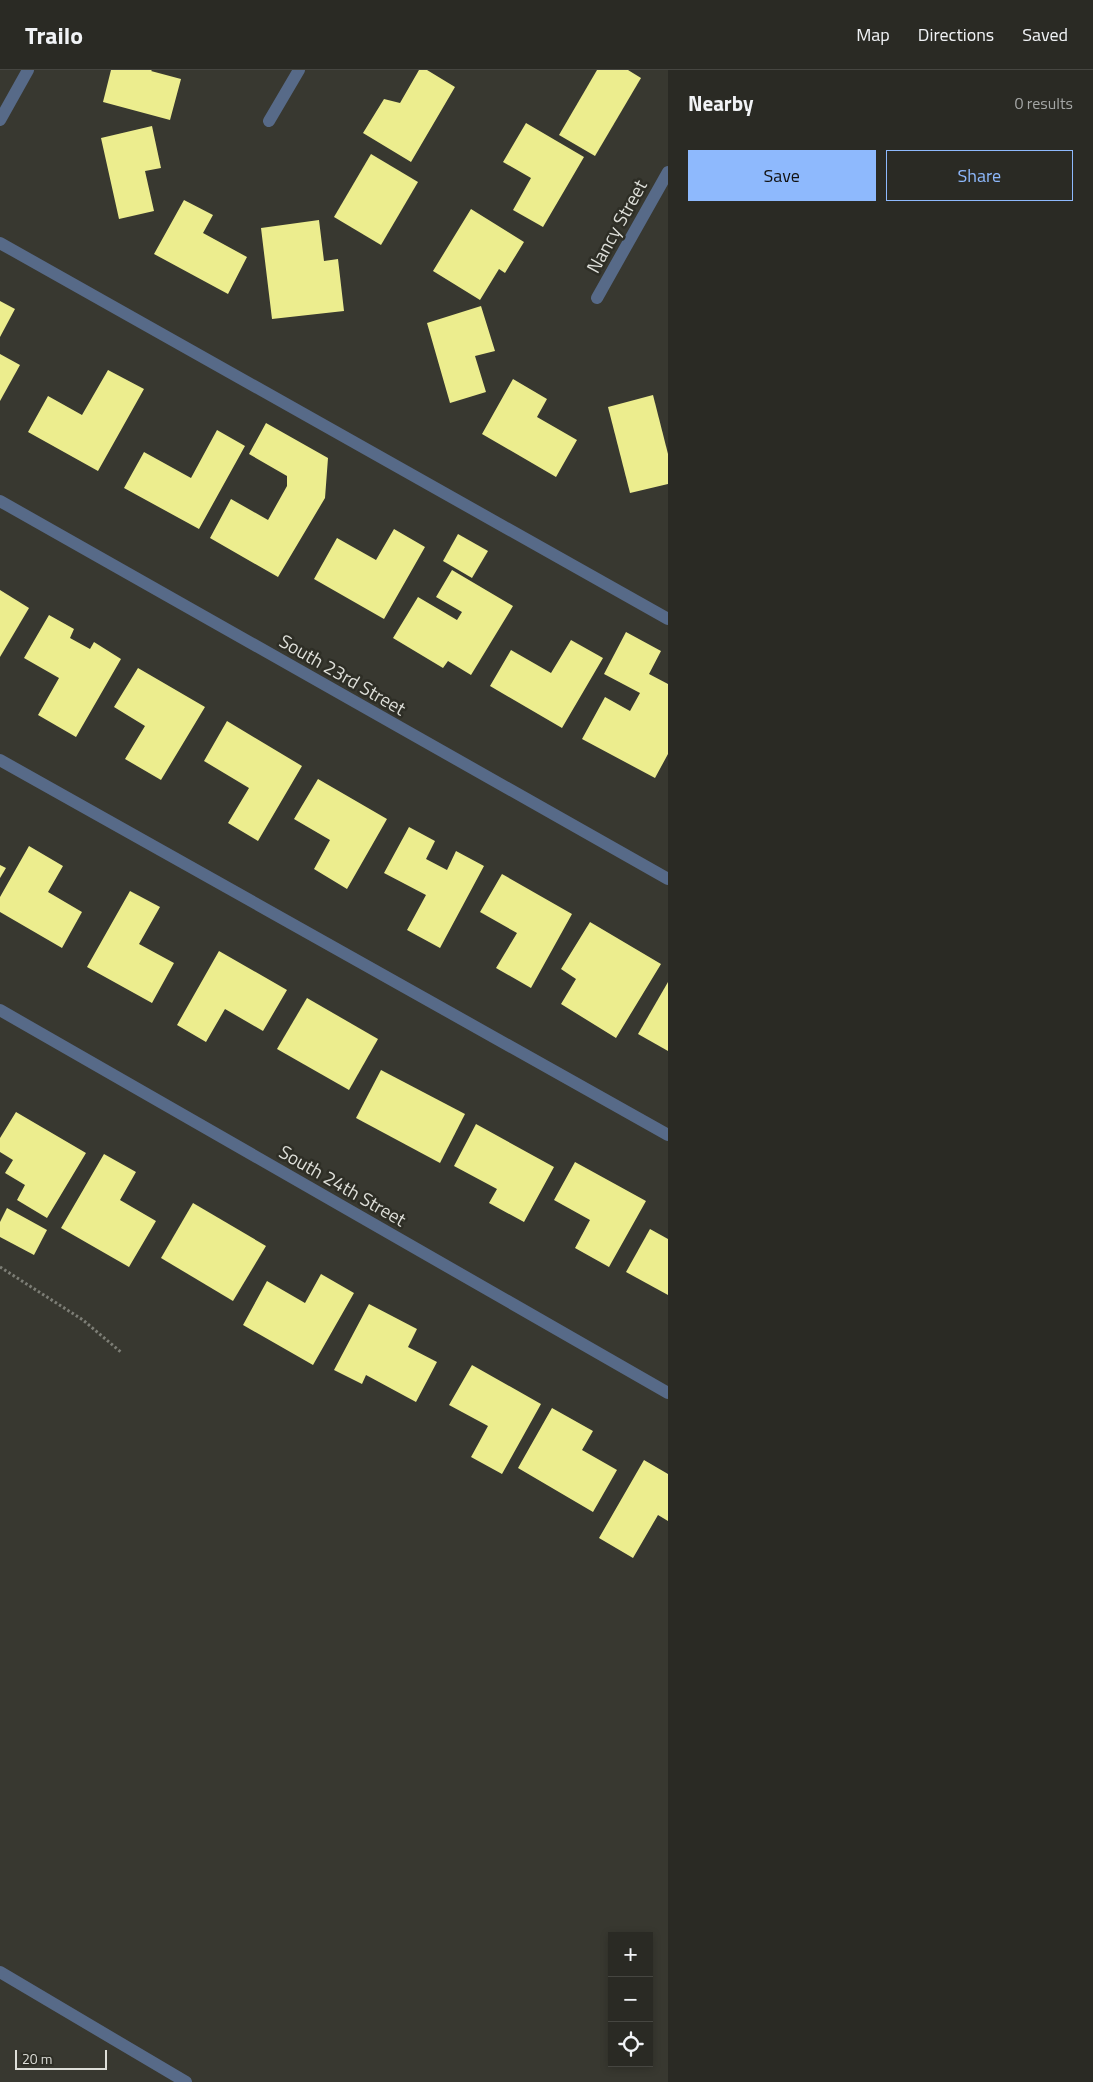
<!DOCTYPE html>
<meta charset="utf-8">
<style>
body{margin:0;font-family:"Titillium Web",sans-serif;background:#363631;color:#f1f3f6}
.controls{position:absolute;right:15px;bottom:15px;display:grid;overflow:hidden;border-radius:0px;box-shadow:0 2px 8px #0003}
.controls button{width:45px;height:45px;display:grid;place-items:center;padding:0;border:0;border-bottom:1px solid #464641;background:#2a2a24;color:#f1f3f6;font:25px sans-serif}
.scale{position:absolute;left:15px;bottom:12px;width:92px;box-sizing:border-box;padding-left:5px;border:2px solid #dedfd9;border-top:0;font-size:14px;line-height:18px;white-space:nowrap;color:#dedfd9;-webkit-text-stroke:4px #2e2e26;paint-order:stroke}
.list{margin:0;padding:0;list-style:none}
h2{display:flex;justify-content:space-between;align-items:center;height:65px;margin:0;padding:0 20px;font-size:21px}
h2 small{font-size:16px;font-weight:400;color:#a5a7a6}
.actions{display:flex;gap:10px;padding:15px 20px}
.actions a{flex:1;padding:11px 0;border:1px solid #8eb9fd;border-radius:0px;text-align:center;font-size:18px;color:#8eb9fd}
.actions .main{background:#8eb9fd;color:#111}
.icon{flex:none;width:28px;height:28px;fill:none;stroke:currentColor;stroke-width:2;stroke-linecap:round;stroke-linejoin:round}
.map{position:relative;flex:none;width:668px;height:2012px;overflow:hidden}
header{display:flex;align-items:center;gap:30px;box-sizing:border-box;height:70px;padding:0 25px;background:#2a2a24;border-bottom:1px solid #464641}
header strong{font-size:24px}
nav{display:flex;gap:28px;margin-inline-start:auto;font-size:18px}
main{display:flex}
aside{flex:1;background:#2a2a24}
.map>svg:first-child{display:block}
.building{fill:#eced8e}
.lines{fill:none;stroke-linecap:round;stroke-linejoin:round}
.path{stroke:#7d7e76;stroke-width:3;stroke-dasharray:2.5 2.5;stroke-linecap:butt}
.minor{stroke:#576a88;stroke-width:12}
.labels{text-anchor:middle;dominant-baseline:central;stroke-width:5;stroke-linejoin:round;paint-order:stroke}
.street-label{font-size:19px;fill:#dedfd9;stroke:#2e2e26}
</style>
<header>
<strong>Trailo</strong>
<nav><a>Map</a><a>Directions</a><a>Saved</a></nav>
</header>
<main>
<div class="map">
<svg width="668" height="2012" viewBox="0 0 668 2012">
<rect width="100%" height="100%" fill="#383830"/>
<g class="building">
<polygon points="111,0 152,0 151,1 181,9 170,50 103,32"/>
<polygon points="419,0 427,0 455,17 411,92 363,63 384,29 400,33"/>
<polygon points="597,0 628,0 641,8 595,86 559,65"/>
<polygon points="526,53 584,87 543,157 513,140 531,108 503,92"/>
<polygon points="152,56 161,98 145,101 154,141 119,149 101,68"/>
<polygon points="371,84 418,112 381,175 334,147"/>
<polygon points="184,130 213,145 203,163 247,187 228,224 154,184"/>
<polygon points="471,139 524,172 505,203 499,199 480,230 433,201"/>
<polygon points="319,150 324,191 338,189 344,241 272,249 261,158"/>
<polygon points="0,231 15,239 0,267"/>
<polygon points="481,236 495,281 475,286 486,322 450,333 427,253"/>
<polygon points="0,284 20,295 0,331"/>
<polygon points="108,300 144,319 98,401 28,362 48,326 82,345"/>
<polygon points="513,309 547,329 537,347 577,370 556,407 482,364"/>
<polygon points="653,325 668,384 668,414 630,423 608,337"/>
<polygon points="266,353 328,388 325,428 278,507 210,468 231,429 268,450 287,416 287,406 249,384"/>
<polygon points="217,360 245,376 199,459 124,418 144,382 191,408"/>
<polygon points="394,459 425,477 384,549 314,509 337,468 376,490"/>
<polygon points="458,464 488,481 472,508 443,491"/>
<polygon points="452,500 513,536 471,605 448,591 443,598 393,568 418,527 457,550 462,542 436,527"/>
<polygon points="0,520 29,538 0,587"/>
<polygon points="49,545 74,559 70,568 90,579 94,572 121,589 76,667 38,645 59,608 24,588"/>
<polygon points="626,562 661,581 649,604 668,614 668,684 655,708 582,669 605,627 630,641 640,623 604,604"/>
<polygon points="571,570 603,588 562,658 490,616 511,580 551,603"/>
<polygon points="138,598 205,637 161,710 125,689 145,656 114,637"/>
<polygon points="227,651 302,696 258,771 228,753 249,718 204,691"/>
<polygon points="318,709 387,749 347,819 314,799 330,770 294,749"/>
<polygon points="409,757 435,771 426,789 447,800 456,781 484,796 440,878 407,860 426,825 384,803"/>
<polygon points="29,776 63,796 48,822 82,842 62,878 0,842 0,827"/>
<polygon points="0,795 6,798 0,808"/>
<polygon points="502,804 572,844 531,918 496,898 517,863 480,842"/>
<polygon points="130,821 160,837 139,874 174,893 152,933 87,897"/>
<polygon points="590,852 661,894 616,968 561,934 576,909 561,899"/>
<polygon points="219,881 287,920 263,961 225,939 206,972 177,955"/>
<polygon points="668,912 668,981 638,964"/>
<polygon points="307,928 378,969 349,1020 277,979"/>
<polygon points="381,1000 465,1044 440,1093 356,1048"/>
<polygon points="16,1042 86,1083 47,1148 17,1130 25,1115 5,1103 13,1090 0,1082 0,1068"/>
<polygon points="476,1054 554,1097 524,1152 489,1133 497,1119 454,1096"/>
<polygon points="104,1084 136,1102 120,1130 156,1151 129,1197 61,1158"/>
<polygon points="575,1092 646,1131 609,1197 575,1178 590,1150 554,1130"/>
<polygon points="193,1133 266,1176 233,1231 161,1188"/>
<polygon points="7,1138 47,1160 34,1185 0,1167 0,1152"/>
<polygon points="650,1159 668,1169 668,1225 626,1202"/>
<polygon points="321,1204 354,1223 313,1295 243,1255 267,1211 305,1233"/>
<polygon points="369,1234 417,1259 408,1277 437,1292 416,1332 366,1305 362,1314 334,1300"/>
<polygon points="472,1295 541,1334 502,1404 471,1387 488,1356 449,1335"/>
<polygon points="552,1338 593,1361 582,1380 617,1400 593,1442 518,1398"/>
<polygon points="644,1390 668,1404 668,1451 658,1445 633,1488 599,1468"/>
</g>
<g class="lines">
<polyline class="path" points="0,1197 83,1250 122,1283"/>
<g class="minor">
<polyline points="0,50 28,0"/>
<polyline points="269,51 299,0"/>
<polyline points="0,173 668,549"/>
<polyline points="597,228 668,102"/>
<polyline points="0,431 668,809"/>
<polyline points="0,690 668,1065"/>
<polyline points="0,940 668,1323"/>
<polyline points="0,1902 186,2012"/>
</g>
</g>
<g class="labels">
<g class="street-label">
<text transform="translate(616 156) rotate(-61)">Nancy Street</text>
<text transform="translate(343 604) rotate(30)">South 23rd Street</text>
<text transform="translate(343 1115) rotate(30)">South 24th Street</text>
</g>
</g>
</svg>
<div class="controls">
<button>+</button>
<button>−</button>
<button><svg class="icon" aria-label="locate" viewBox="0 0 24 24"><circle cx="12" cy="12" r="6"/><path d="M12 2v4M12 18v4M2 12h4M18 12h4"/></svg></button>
</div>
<div class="scale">20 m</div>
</div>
<aside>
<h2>Nearby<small>0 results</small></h2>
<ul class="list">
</ul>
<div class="actions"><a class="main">Save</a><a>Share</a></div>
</aside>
</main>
